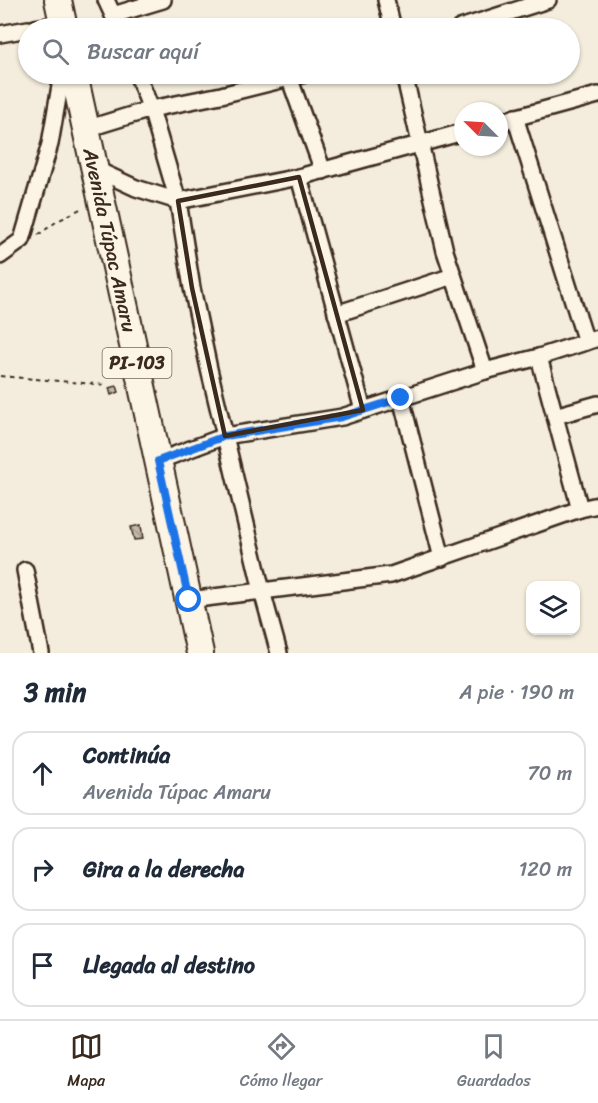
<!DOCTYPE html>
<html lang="es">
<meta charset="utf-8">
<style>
body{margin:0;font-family:Sriracha,sans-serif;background:#f6f6f7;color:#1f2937}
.controls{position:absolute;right:18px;bottom:18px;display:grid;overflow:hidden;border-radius:12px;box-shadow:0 2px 4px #0004}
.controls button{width:54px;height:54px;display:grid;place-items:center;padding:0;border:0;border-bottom:2px solid #e0e1e3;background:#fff;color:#1f2937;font:30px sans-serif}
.compass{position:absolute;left:454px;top:102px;width:54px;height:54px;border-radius:50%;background:#fff;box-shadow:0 2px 4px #0004;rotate:294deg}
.stop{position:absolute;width:18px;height:18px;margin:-14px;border:4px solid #1a73e8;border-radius:50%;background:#fff}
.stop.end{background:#1a73e8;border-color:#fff;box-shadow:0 2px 6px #0008}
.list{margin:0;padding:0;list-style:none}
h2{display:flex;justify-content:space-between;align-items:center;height:78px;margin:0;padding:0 24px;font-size:26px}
h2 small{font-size:20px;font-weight:400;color:#747a83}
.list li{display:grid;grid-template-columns:39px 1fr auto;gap:18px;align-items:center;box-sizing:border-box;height:84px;margin:0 12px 12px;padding:0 12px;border:2px solid #e0e1e3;border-radius:18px}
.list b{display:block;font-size:22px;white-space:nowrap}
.list p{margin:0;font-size:20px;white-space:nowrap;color:#747a83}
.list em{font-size:20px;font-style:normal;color:#747a83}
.icon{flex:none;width:33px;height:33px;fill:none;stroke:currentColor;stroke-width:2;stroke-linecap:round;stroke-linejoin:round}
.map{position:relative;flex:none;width:598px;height:653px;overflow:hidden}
.search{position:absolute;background:#fff;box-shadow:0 2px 4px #0004;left:18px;right:18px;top:18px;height:66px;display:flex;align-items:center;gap:15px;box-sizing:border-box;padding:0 21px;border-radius:33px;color:#747a83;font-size:22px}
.sheet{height:366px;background:#fff}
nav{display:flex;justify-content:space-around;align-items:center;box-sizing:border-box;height:84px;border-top:2px solid #e0e1e3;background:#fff;font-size:16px;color:#747a83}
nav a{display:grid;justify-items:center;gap:3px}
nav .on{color:#3b2a1e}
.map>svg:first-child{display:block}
.building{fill:url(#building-back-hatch);stroke:#3b2a1e;stroke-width:1.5}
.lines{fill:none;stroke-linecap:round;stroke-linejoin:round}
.minor-casing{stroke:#3b2a1e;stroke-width:20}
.primary-casing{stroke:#3b2a1e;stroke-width:30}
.path{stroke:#3b2a1e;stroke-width:2;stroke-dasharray:4.5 4.5;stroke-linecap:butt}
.minor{stroke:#fcf5e5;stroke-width:15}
.primary{stroke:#fcf5e5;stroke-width:26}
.route{stroke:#1a73e8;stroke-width:8}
.marked{fill:none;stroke:#3b2a1e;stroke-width:4.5;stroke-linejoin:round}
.labels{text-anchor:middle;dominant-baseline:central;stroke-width:4.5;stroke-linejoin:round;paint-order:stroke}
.shield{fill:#fcf5e5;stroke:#75675a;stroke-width:1.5}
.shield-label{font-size:18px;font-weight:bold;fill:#3b2a1e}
.street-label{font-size:20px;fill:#3b2a1e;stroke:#fcf5e5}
</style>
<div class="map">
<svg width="598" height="653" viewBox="0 0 598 653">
<defs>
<pattern id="building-back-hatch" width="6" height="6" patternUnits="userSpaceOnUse" patternTransform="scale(1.5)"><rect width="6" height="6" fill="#c3b9aa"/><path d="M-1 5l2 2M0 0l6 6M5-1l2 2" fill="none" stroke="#a0978a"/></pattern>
</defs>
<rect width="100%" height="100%" fill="#f4eddd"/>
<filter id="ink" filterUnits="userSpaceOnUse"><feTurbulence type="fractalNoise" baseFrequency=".0167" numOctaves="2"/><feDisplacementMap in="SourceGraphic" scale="12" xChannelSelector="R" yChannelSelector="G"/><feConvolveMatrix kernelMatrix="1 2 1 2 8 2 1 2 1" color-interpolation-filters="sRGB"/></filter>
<g filter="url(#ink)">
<g class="building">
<polygon points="117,386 119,392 111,395 109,388"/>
<polygon points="141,525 143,539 134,540 131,527"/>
</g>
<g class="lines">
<g class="minor-casing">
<g id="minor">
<polyline points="106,0 119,28"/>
<polyline points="386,0 393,28"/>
<polyline points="113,15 163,0"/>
<polyline points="35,28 63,24"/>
<polyline points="460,28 548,0"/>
<polyline points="0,34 28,29"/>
<polyline points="137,74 151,109 178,201 192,288 209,369 262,591 279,653"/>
<polyline points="404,74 445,251 485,371"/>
<polyline points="289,77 323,171"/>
<polyline points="515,117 586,342"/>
<polyline points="499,122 598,95"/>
<polyline points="86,129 151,109 221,95 305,74"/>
<polyline points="95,169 136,188 178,201 299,177 463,132"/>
<polyline points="299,177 363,410"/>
<polyline points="0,256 22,240 50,144 60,86 64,74"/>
<polyline points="336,314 453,276"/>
<polyline points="539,357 580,509"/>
<polyline points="401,398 442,558"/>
<polyline points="555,416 598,404"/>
<polyline points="158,461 225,436 342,417 485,371 539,357 598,338"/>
<polyline points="25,570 41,653"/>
<polyline points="189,600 391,575 580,509 598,505"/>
</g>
</g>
<g class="primary-casing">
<g id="primary">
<polyline points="58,0 64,28"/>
<path id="s1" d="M74,74L200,653"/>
</g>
</g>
<g class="path">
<polyline points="38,235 56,222 84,207"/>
<polyline points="0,376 106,385"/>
</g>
<use href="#minor" class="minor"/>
<use href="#primary" class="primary"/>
</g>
</g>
<g class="lines" filter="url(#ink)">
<polyline class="route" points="189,600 158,461 225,436 342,417 401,398"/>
</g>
<path class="marked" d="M299,177L363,410L225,436L192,288L178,201Z"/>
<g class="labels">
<rect class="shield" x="102.5" y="348" width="69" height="30" rx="4.5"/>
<g class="shield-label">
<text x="137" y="363">PI-103</text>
</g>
<g class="street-label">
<text stroke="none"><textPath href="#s1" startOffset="170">Avenida Túpac Amaru</textPath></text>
</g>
</g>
</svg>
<div class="controls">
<button><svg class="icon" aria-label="layers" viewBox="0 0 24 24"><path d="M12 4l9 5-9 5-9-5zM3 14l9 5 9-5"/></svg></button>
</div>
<svg class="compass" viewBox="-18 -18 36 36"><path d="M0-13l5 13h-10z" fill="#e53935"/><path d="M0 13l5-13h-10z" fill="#747a83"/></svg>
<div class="stop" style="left:189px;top:600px"></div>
<div class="stop end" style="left:401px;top:398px"></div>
<div class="search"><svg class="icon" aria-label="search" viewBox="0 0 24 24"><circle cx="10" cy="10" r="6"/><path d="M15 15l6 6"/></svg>Buscar aquí</div>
</div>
<section class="sheet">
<h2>3 min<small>A pie · 190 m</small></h2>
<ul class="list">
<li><svg class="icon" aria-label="ahead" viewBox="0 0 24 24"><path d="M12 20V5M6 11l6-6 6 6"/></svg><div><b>Continúa</b><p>Avenida Túpac Amaru</p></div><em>70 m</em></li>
<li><svg class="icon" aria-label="right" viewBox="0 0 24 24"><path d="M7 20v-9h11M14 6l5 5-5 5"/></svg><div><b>Gira a la derecha</b></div><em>120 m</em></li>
<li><svg class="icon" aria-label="arrive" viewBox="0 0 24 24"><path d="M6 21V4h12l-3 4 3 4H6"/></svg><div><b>Llegada al destino</b></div></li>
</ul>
</section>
<nav>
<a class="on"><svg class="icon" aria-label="map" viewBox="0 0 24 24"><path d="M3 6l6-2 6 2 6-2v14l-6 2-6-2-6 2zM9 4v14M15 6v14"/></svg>Mapa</a>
<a><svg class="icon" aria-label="directions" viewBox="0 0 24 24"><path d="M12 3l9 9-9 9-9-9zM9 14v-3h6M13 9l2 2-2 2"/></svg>Cómo llegar</a>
<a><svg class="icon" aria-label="saved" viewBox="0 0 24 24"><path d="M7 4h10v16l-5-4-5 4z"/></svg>Guardados</a>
</nav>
